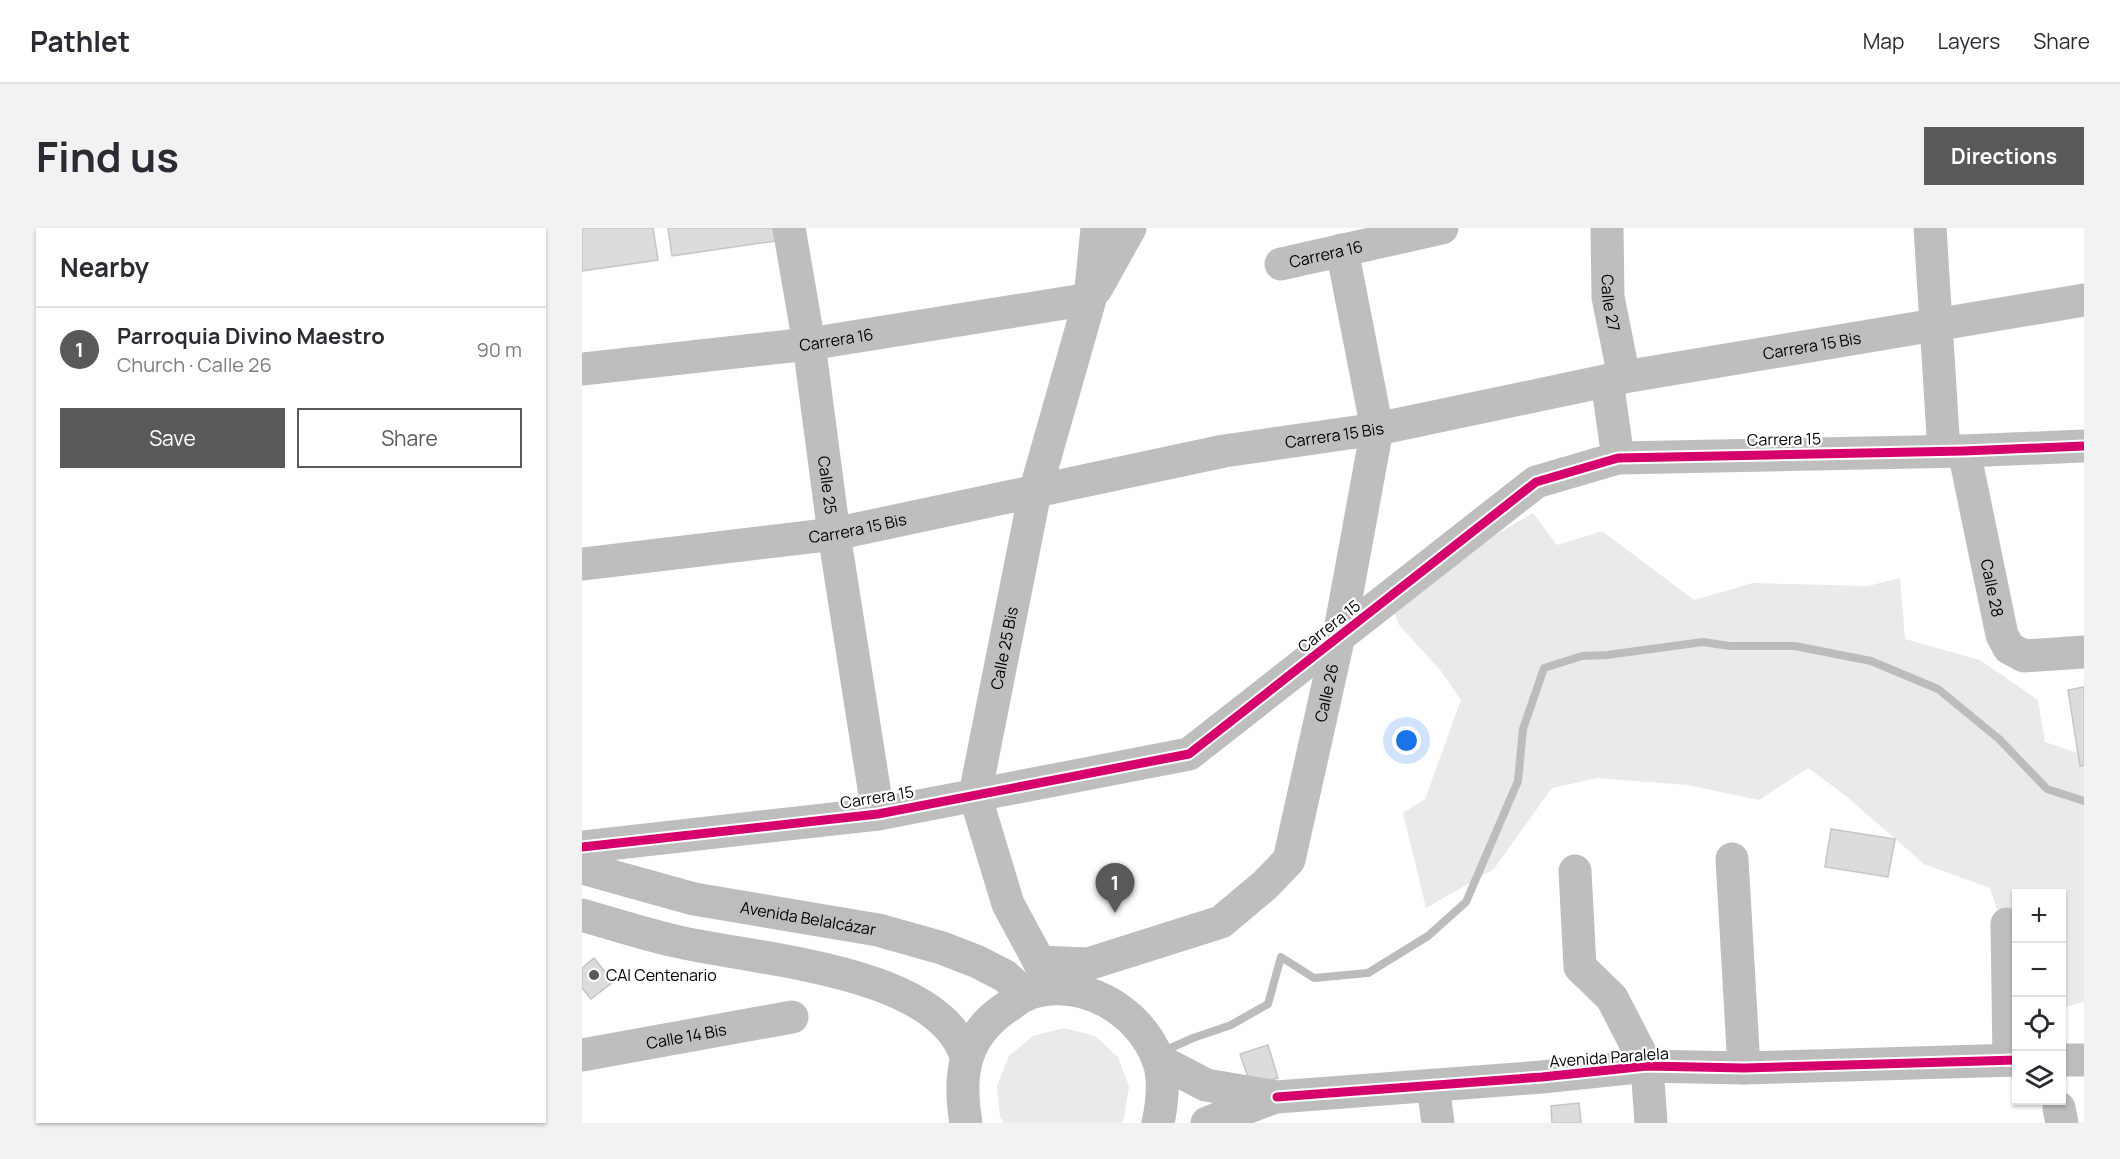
<!DOCTYPE html>
<meta charset="utf-8">
<style>
body{margin:0;font-family:Manrope,sans-serif;background:#f2f2f3;color:#2b2b33}
.controls{position:absolute;right:18px;bottom:18px;display:grid;overflow:hidden;border-radius:0px;box-shadow:0 2px 4px #0004}
.controls button{width:54px;height:54px;display:grid;place-items:center;padding:0;border:0;border-bottom:2px solid #e1e1e2;background:#fff;color:#2b2b33;font:30px sans-serif}
.you{position:absolute;left:825px;top:513px;width:21px;height:21px;margin:-15px;border:4px solid #fff;border-radius:50%;background:#1a73e8;box-shadow:0 0 0 9px #1a73e833}
.badge{display:grid;place-items:center;width:39px;height:39px;border-radius:50%;background:#595959;color:#fff;font-size:20px;font-weight:700}
.pin{position:absolute;translate:-50% -50px;filter:drop-shadow(0 2px 3px #0008)}
.pin::after{content:'';position:absolute;top:32px;width:21px;height:18px;background:inherit;clip-path:polygon(0 0,100% 0,50% 100%)}
.list{margin:0;padding:0;list-style:none}
h2{display:flex;justify-content:space-between;align-items:center;height:78px;margin:0;padding:0 24px;font-size:26px}
h2 small{font-size:20px;font-weight:400;color:#7c7c81}
.list li{display:grid;grid-template-columns:39px 1fr auto;gap:18px;align-items:center;box-sizing:border-box;height:84px;padding:0 24px;border-top:2px solid #e1e1e2}
.list b{display:block;font-size:22px;white-space:nowrap}
.list p{margin:0;font-size:20px;white-space:nowrap;color:#7c7c81}
.list em{font-size:20px;font-style:normal;color:#7c7c81}
.actions{display:flex;gap:12px;padding:18px 24px}
.actions a{flex:1;padding:14px 0;border:2px solid #595959;border-radius:0px;text-align:center;font-size:21px;color:#595959}
.actions .main{background:#595959;color:#fff}
.icon{flex:none;width:33px;height:33px;fill:none;stroke:currentColor;stroke-width:2;stroke-linecap:round;stroke-linejoin:round}
.map{position:relative;flex:none;width:1502px;height:895px;overflow:hidden;border-radius:0px}
header{display:flex;align-items:center;gap:36px;box-sizing:border-box;height:84px;padding:0 30px;background:#fff;border-bottom:2px solid #e1e1e2}
header strong{font-size:28px}
nav{display:flex;gap:33px;margin-inline-start:auto;font-size:21px}
.intro{display:flex;align-items:center;justify-content:space-between;box-sizing:border-box;height:144px;padding:0 36px}
h1{margin:0;font-size:42px}
.button{padding:15px 27px;border-radius:0px;background:#595959;color:#fff;font-size:21px;font-weight:700}
main{display:flex;gap:36px;padding:0 36px}
aside{flex:1;background:#fff;border-radius:0px;box-shadow:0 2px 4px #0004}
.map>svg:first-child{display:block}
.green{fill:#eaeaea}
.lines{fill:none;stroke-linecap:round;stroke-linejoin:round}
.stream{stroke:#bcbcbc;stroke-width:8}
.building{fill:#dcdcdc;stroke:#c5c5c5;stroke-width:1.5}
.minor{stroke:#bebebe;stroke-width:33}
.major{stroke:#bdbdbd;stroke-width:33}
.cycleway-casing{stroke:#fff;stroke-width:13}
.cycleway{stroke:#d6006c;stroke-width:9}
.poi-dot{fill:#595959;stroke:#fff;stroke-width:2}
.labels{text-anchor:middle;dominant-baseline:central;stroke-width:4.5;stroke-linejoin:round;paint-order:stroke}
.street-label{font-size:16px;fill:#000;stroke:#fff}
.poi-label{font-size:16px;fill:#000;stroke:#fff;text-anchor:start}
</style>
<header>
<strong>Pathlet</strong>
<nav><a>Map</a><a>Layers</a><a>Share</a></nav>
</header>
<div class="intro"><h1>Find us</h1><a class="button">Directions</a></div>
<main>
<aside>
<h2>Nearby<small></small></h2>
<ul class="list">
<li><span class="badge">1</span><div><b>Parroquia Divino Maestro</b><p>Church · Calle 26</p></div><em>90 m</em></li>
</ul>
<div class="actions"><a class="main">Save</a><a>Share</a></div>
</aside>
<div class="map">
<svg width="1502" height="895" viewBox="0 0 1502 895">
<rect width="100%" height="100%" fill="#fff"/>
<g class="green">
<polygon points="951,285 975,317 1020,303 1112,372 1171,355 1286,358 1318,350 1323,411 1398,432 1456,472 1463,514 1502,527 1502,774 1480,780 1480,666 1434,666 1434,740 1408,660 1342,636 1264,568 1226,540 1177,572 1105,557 1016,550 970,560 912,641 844,680 821,585 843,571 879,472 859,443 817,397 808,369"/>
<polygon points="482,800 513,808 536,829 547,859 542,890 539,895 422,895 418,889 415,858 427,828 451,808"/>
</g>
<g class="lines">
<polyline class="stream" points="582,823 611,810 649,797 686,776 699,729 732,750 786,745 846,708 884,674 936,553 941,501 962,440 1000,428 1025,427 1121,414 1148,418 1213,418 1289,433 1356,461 1417,511 1465,561 1502,573"/>
</g>
<g class="building">
<polygon points="0,0 71,0 76,32 0,43"/>
<polygon points="86,0 191,0 193,13 90,28"/>
<polygon points="1502,459 1502,537 1498,538 1486,462"/>
<polygon points="1249,601 1313,611 1306,649 1243,639"/>
<polygon points="12,730 31,754 9,771 0,760 0,740"/>
<polygon points="686,817 696,850 669,858 658,826"/>
<polygon points="997,875 999,895 970,895 969,878"/>
</g>
<g class="lines">
<g class="minor">
<path id="s1" d="M207,0L227,116L252,306L296,586"/>
<path id="s2" d="M1025,0L1026,69L1042,149"/>
<polyline points="1348,0 1362,223"/>
<path id="s3" d="M699,36L860,0"/>
<polyline points="514,61 548,0"/>
<path id="s4" d="M0,141L227,116L508,71"/>
<polyline points="1025,153 1036,230"/>
<path id="s5" d="M1382,223L1420,407L1427,420L1442,428L1502,424"/>
<path id="s6" d="M0,336L252,306L642,223L795,201L1042,149L1502,72"/>
<polyline points="0,619 296,586 607,526 954,254 1036,230 1382,223 1502,218"/>
<polyline points="1150,631 1162,840"/>
<polyline points="993,643 998,739 1030,770 1065,838 1069,895"/>
<polyline points="1425,696 1427,832"/>
<path id="s7" d="M457,734L506,736L639,694L683,657L707,632L757,408L795,201L760,22"/>
<path id="s8" d="M467,752L426,676L393,567L453,264L508,71L515,0"/>
<path id="s9" d="M0,827L210,789"/>
<polyline points="851,858 856,895"/>
<polyline points="1477,880 1480,895"/>
</g>
<g class="major">
<path id="s10" d="M0,640L112,671L296,702L360,720L396,734L423,748L444,767"/>
<path d="M0,687C31,696 62,706 93,713C171,732 355,740 384,828"/>
<polyline points="576,832 624,857 695,869 960,849 1065,838 1162,840 1434,832"/>
<polyline points="1480,832 1502,832"/>
<path d="M384,895C376,848 381,810 422,781C429,777 437,769 445,766C498,748 556,780 576,831C583,850 580,876 576,895"/>
<polyline points="625,895 693,869"/>
</g>
<g class="cycleway-casing">
<g id="cycleway">
<polyline points="0,619 296,586 607,526 954,254 1036,230 1382,223 1502,218"/>
<polyline points="695,869 960,849 1065,838 1162,840 1434,832"/>
</g>
</g>
<use href="#cycleway" class="cycleway"/>
</g>
<circle class="poi-dot" cx="12" cy="747" r="6"/>
<g class="labels">
<g class="street-label">
<text stroke="none"><textPath href="#s3" startOffset="46">Carrera 16</textPath></text>
<text stroke="none"><textPath href="#s2" startOffset="75">Calle 27</textPath></text>
<text stroke="none"><textPath href="#s4" startOffset="256">Carrera 16</textPath></text>
<text stroke="none"><textPath href="#s6" startOffset="1250">Carrera 15 Bis</textPath></text>
<text stroke="none"><textPath href="#s6" startOffset="764">Carrera 15 Bis</textPath></text>
<text transform="translate(1202 211) rotate(-1)">Carrera 15</text>
<text stroke="none"><textPath href="#s1" startOffset="260">Calle 25</textPath></text>
<text stroke="none"><textPath href="#s6" startOffset="278">Carrera 15 Bis</textPath></text>
<text stroke="none"><textPath href="#s5" startOffset="140">Calle 28</textPath></text>
<text transform="translate(747 398) rotate(-38)">Carrera 15</text>
<text stroke="none"><textPath href="#s8" startOffset="350">Calle 25 Bis</textPath></text>
<text stroke="none"><textPath href="#s7" startOffset="452">Calle 26</textPath></text>
<text transform="translate(295 569) rotate(-9)">Carrera 15</text>
<text stroke="none"><textPath href="#s10" startOffset="232">Avenida Belalcázar</textPath></text>
<text stroke="none"><textPath href="#s9" startOffset="106">Calle 14 Bis</textPath></text>
<text transform="translate(1027 829) rotate(-4)">Avenida Paralela</text>
</g>
<g class="poi-label">
<text x="24" y="747">CAI Centenario</text>
</g>
</g>
</svg>
<div class="controls">
<button>+</button>
<button>−</button>
<button><svg class="icon" aria-label="locate" viewBox="0 0 24 24"><circle cx="12" cy="12" r="6"/><path d="M12 2v4M12 18v4M2 12h4M18 12h4"/></svg></button>
<button><svg class="icon" aria-label="layers" viewBox="0 0 24 24"><path d="M12 4l9 5-9 5-9-5zM3 14l9 5 9-5"/></svg></button>
</div>
<div class="you"></div>
<div class="pin badge" style="left:533px;top:685px">1</div>
</div>
</main>
